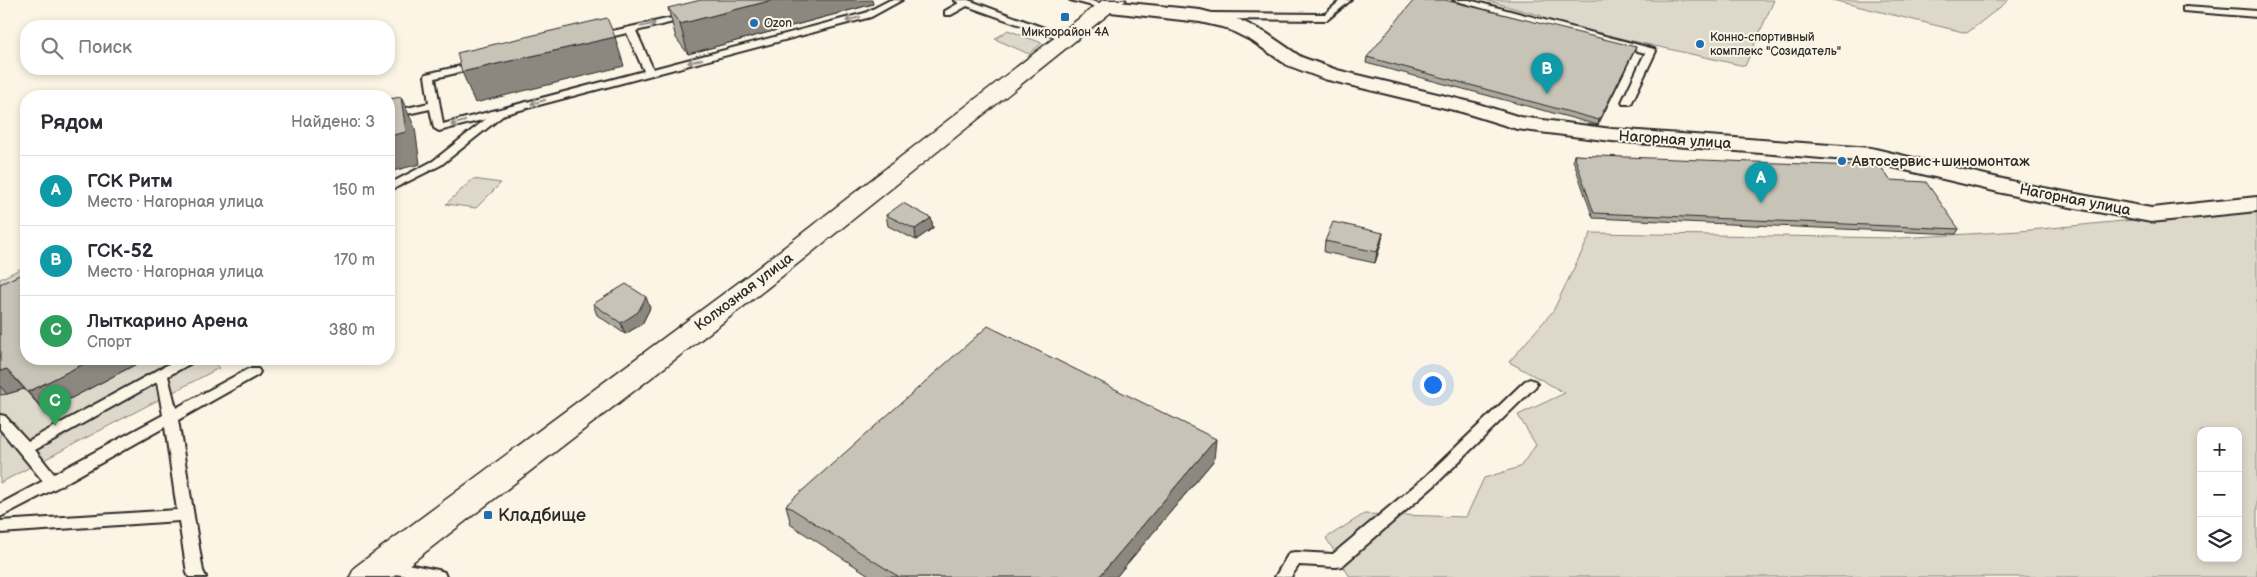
<!DOCTYPE html>
<html lang="ru">
<meta charset="utf-8">
<style>
body{margin:0;font-family:"Balsamiq Sans",sans-serif;background:#f2f2f3;color:#2b2b33}
.controls{position:absolute;right:15px;bottom:15px;display:grid;overflow:hidden;border-radius:10px;box-shadow:0 2px 8px #0003}
.controls button{width:45px;height:45px;display:grid;place-items:center;padding:0;border:0;border-bottom:1px solid #e1e1e2;background:#fff;color:#2b2b33;font:25px sans-serif}
.you{position:absolute;left:1432px;top:384px;width:18px;height:18px;margin:-12px;border:4px solid #fff;border-radius:50%;background:#1a73e8;box-shadow:0 0 0 8px #1a73e833}
.badge{display:grid;place-items:center;width:32px;height:32px;border-radius:50%;background:#1f6fb2;color:#fff;font-size:16px;font-weight:700}
.pin{position:absolute;translate:-50% -41px;filter:drop-shadow(0 1px 2px #0008)}
.pin::after{content:'';position:absolute;top:26px;width:18px;height:15px;background:inherit;clip-path:polygon(0 0,100% 0,50% 100%)}
.list{margin:0;padding:0;list-style:none}
h2{display:flex;justify-content:space-between;align-items:center;height:65px;margin:0;padding:0 20px;font-size:21px}
h2 small{font-size:16px;font-weight:400;color:#7c7c81}
.list li{display:grid;grid-template-columns:32px 1fr auto;gap:15px;align-items:center;box-sizing:border-box;height:70px;padding:0 20px;border-top:1px solid #e1e1e2}
.list b{display:block;font-size:19px;white-space:nowrap}
.list p{margin:0;font-size:16px;white-space:nowrap;color:#7c7c81}
.list em{font-size:16px;font-style:normal;color:#7c7c81}
.icon{flex:none;width:28px;height:28px;fill:none;stroke:currentColor;stroke-width:2;stroke-linecap:round;stroke-linejoin:round}
.map{position:relative;flex:none;width:2257px;height:577px;overflow:hidden}
.search{position:absolute;background:#fff;box-shadow:0 2px 8px #0003;left:20px;top:20px;width:375px;height:55px;display:flex;align-items:center;gap:12px;box-sizing:border-box;padding:0 18px;border-radius:20px;color:#7c7c81;font-size:19px}
.panel{position:absolute;background:#fff;box-shadow:0 2px 8px #0003;left:20px;top:90px;width:375px;height:275px;border-radius:20px}
.map>svg:first-child{display:block}
.green{fill:#ded8ca;stroke:#84827a;fill-rule:evenodd}
.lines{fill:none;stroke-linecap:round;stroke-linejoin:round}
.lane-casing{stroke:#2b2b2b;stroke-width:4}
.street-casing{stroke:#2b2b2b;stroke-width:4}
.secondary-casing{stroke:#2b2b2b;stroke-width:3}
.lane{fill:#fcf5e5;fill-rule:evenodd}
.street{fill:#fcf5e5;fill-rule:evenodd}
.secondary{fill:#fcf5e5;fill-rule:evenodd}
.wall{fill:#aca89d;stroke:#2b2b2b}
.shaded-wall{fill:#8c8880;stroke:#2b2b2b}
.building{fill:#c8c3b7;stroke:#2b2b2b}
.oneway{stroke:#949088}
.poi-dot{fill:#1f6fb2;stroke:#fcf5e5;stroke-width:2}
.labels{text-anchor:middle;dominant-baseline:central;stroke-width:4;stroke-linejoin:round;paint-order:stroke}
.far-poi-label{font-size:12px;fill:#2b2b2b;stroke:#fcf5e5;text-anchor:start}
.street-label{font-size:15px;fill:#2b2b2b;stroke:#fcf5e5}
.poi-label{font-size:15px;fill:#2b2b2b;stroke:#fcf5e5;text-anchor:start}
.near-poi-label{font-size:18px;fill:#2b2b2b;stroke:#fcf5e5;text-anchor:start}
</style>
<div class="map">
<svg width="2257" height="577" viewBox="0 0 2257 577">
<rect width="100%" height="100%" fill="#fcf5e5"/>
<filter id="ink" filterUnits="userSpaceOnUse"><feTurbulence type="fractalNoise" baseFrequency=".02" numOctaves="2"/><feDisplacementMap in="SourceGraphic" scale="10" xChannelSelector="R" yChannelSelector="G"/><feConvolveMatrix kernelMatrix="1 2 1 2 8 2 1 2 1" color-interpolation-filters="sRGB"/></filter>
<g filter="url(#ink)">
<g class="green">
<polygon points="1485,0 1774,0 1745,66 1547,22 1542,16"/>
<polygon points="1832,0 2009,0 1967,33"/>
<polygon points="1008,30 1042,43 1029,54 995,39"/>
<polygon points="473,179 501,183 476,208 446,204"/>
<path d="M2257,208V577H1350L1326,538L1364,514L1466,517L1484,478L1520,467L1536,445L1518,415L1565,393L1509,362L1553,311L1591,233L1899,238L2020,231ZM2201,431H2238V558H2201Z"/>
<polygon points="26,266 26,359 210,359 219,368 0,483 0,279"/>
</g>
<g class="lines">
<g class="lane-casing">
<g id="lane">
<polygon points="890,0 902,0 871,17 505,114 441,165 389,191 389,184 433,161 486,119 439,131 434,128 430,109 389,118 389,112 429,103 425,76 426,74 478,62 483,65 482,67 435,78 443,124 644,71 627,33 597,40 594,39 594,35 690,14 690,18 636,31 653,69 865,13"/>
<polygon points="954,0 968,0 1074,39 1072,41 1066,41 967,6 951,15 945,15 945,11 959,3"/>
<polygon points="1070,0 1088,0 1113,7 1108,10"/>
<polygon points="1341,0 1351,0 1327,20 1210,19 1205,16 1210,13 1325,14"/>
<polygon points="1453,0 1469,0 1654,49 1656,51 1632,102 1631,104 1623,104 1622,102 1645,53"/>
<polygon points="2186,6 2257,11 2257,17 2183,11 2183,7"/>
<path d="M178,359H195L193,362L168,376L176,408L248,369H258L260,372L258,375L178,420L203,571L206,577H189L187,573L179,521L0,533V521L177,510L165,427L58,487L0,517V504L43,481L0,429V415L5,416L28,441ZM157,382L163,415L54,474L35,450Z"/>
<polygon points="1530,379 1535,381 1537,384 1535,387 1435,485 1342,566 1336,567 1299,565 1291,577 1275,577 1289,553 1295,552 1333,554 1425,477 1525,381"/>
<path d="M387,560L438,570L444,572L446,577C424,577 403,577 381,571L379,566L381,561Z"/>
</g>
</g>
<g class="street-casing">
<polygon id="street" points="1108,1 1200,10 1240,20 1266,33 1301,57 1337,70 1475,103 1520,117 1612,129 1871,148 2028,185 2151,208 2257,197 2257,211 2151,222 2028,199 1871,162 1612,141 1517,129 1462,112 1324,79 1287,65 1252,41 1226,28 1200,22 1101,11 1099,7 1101,3"/>
</g>
<g class="secondary-casing">
<polygon id="secondary" points="1103,0 1126,0 766,289 393,577 350,577 355,567 746,277"/>
</g>
<use href="#lane" class="lane"/>
<use href="#street" class="street"/>
<use href="#secondary" class="secondary"/>
</g>
<g class="wall">
<polygon points="873,4 688,54 676,38 668,8"/>
<polygon points="1636,47 1634,52 1598,125 1366,63 1367,57"/>
<polygon points="1574,155 1890,180 1959,229 1956,234 1593,218 1573,160"/>
<polygon points="886,215 931,218 933,228 916,240 888,226"/>
<polygon points="1383,233 1381,244 1375,263 1324,252 1325,241"/>
<polygon points="0,284 26,359 146,359 45,412 24,389 7,394 0,395"/>
<polygon points="593,304 650,308 642,324 625,334 597,315"/>
<polygon points="1214,460 1116,577 872,577 791,525 786,505"/>
</g>
<g class="shaded-wall">
<polygon points="773,0 872,0 873,4 688,54 680,24"/>
<polygon points="615,37 624,66 475,103 462,72"/>
<polygon points="1636,47 1634,52 1598,125 1599,120"/>
<polygon points="401,97 415,128 420,164 389,172 389,136"/>
<polygon points="931,218 933,228 916,240 915,229"/>
<polygon points="1383,233 1381,244 1375,263 1377,252"/>
<polygon points="646,297 650,308 642,324 625,334 621,323"/>
<polygon points="93,359 146,359 45,412 28,392"/>
<polygon points="7,369 24,389 7,394 0,386 0,371"/>
<polygon points="1216,439 1214,460 1116,577 1099,577"/>
</g>
<g class="building">
<polygon points="701,0 773,0 680,24 668,8"/>
<polygon points="1414,0 1445,0 1636,47 1599,120 1367,57"/>
<polygon points="607,18 615,37 462,72 457,53"/>
<polygon points="401,97 406,132 389,136 389,99"/>
<polygon points="1574,155 1881,167 1890,180 1926,182 1959,229 1594,213"/>
<polygon points="903,203 931,218 915,229 886,215"/>
<polygon points="1333,222 1383,233 1377,252 1325,241"/>
<polygon points="26,272 26,359 93,359 28,392 7,369 0,371 0,284"/>
<polygon points="626,284 646,297 638,312 621,323 593,304"/>
<polygon points="988,326 1216,439 1099,577 899,577 786,505"/>
</g>
<defs><path id="oneway-shaft" d="M-6 0H5M1.5-3L5.5 0L1.5 3" fill="none" stroke-width="1.6" stroke-linecap="round" stroke-linejoin="round" transform="scale(1.25)"/></defs>
<g class="oneway">
<use href="#oneway-shaft" transform="translate(853 19) rotate(165)"/>
<use href="#oneway-shaft" transform="translate(648 25) rotate(-13)"/>
<use href="#oneway-shaft" transform="translate(695 61) rotate(165)"/>
<use href="#oneway-shaft" transform="translate(538 102) rotate(165)"/>
<use href="#oneway-shaft" transform="translate(458 123) rotate(165)"/>
</g>
</g>
<g class="poi-dot">
<rect x="1060" y="12" width="10" height="10" rx="2.5"/>
<circle cx="754" cy="23" r="5"/>
<circle cx="1700" cy="44" r="5"/>
<circle cx="1842" cy="161" r="5"/>
<rect x="483" y="510" width="10" height="10" rx="2.5"/>
</g>
<g class="labels">
<g class="far-poi-label">
<text x="764" y="23">Ozon</text>
<text x="1065" y="32" text-anchor="middle">Микрорайон 4А</text>
<text x="1710" y="37">Конно-спортивный<tspan x="1710" dy="14">комплекс "Созидатель"</tspan></text>
</g>
<g class="street-label">
<text transform="translate(1675 140) rotate(4)">Нагорная улица</text>
<text transform="translate(2075 200) rotate(11)">Нагорная улица</text>
<text transform="translate(744 292) rotate(-37)">Колхозная улица</text>
</g>
<g class="poi-label">
<text x="1852" y="161">Автосервис+шиномонтаж</text>
</g>
<g class="near-poi-label">
<text x="498" y="515">Кладбище</text>
</g>
</g>
</svg>
<div class="controls">
<button>+</button>
<button>−</button>
<button><svg class="icon" aria-label="layers" viewBox="0 0 24 24"><path d="M12 4l9 5-9 5-9-5zM3 14l9 5 9-5"/></svg></button>
</div>
<div class="you"></div>
<div class="pin badge" style="left:1761px;top:203px;background:#0f9aa8">A</div>
<div class="pin badge" style="left:1547px;top:94px;background:#0f9aa8">B</div>
<div class="pin badge" style="left:55px;top:426px;background:#2e9e5b">C</div>
<div class="search"><svg class="icon" aria-label="search" viewBox="0 0 24 24"><circle cx="10" cy="10" r="6"/><path d="M15 15l6 6"/></svg>Поиск</div>
<section class="panel">
<h2>Рядом<small>Найдено: 3</small></h2>
<ul class="list">
<li><span class="badge" style="background:#0f9aa8">A</span><div><b>ГСК Ритм</b><p>Место · Нагорная улица</p></div><em>150 m</em></li>
<li><span class="badge" style="background:#0f9aa8">B</span><div><b>ГСК-52</b><p>Место · Нагорная улица</p></div><em>170 m</em></li>
<li><span class="badge" style="background:#2e9e5b">C</span><div><b>Лыткарино Арена</b><p>Спорт</p></div><em>380 m</em></li>
</ul>
</section>
</div>
